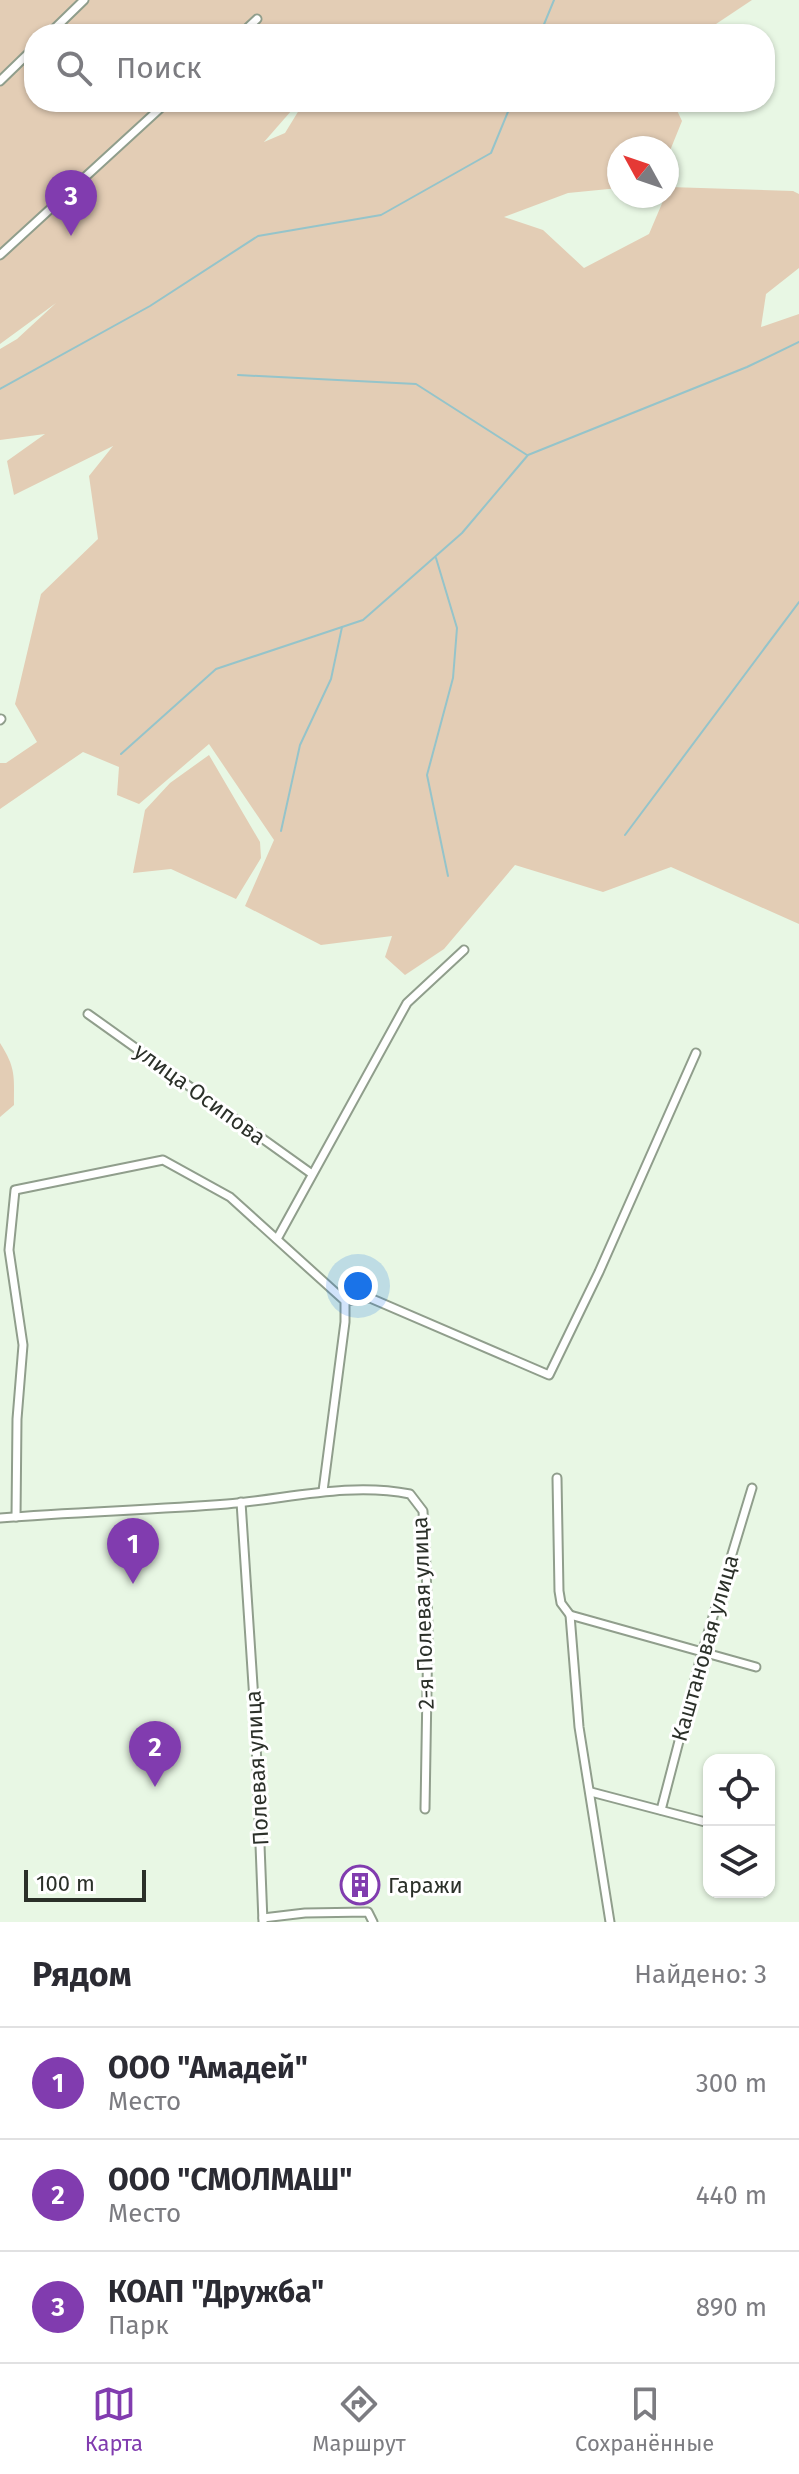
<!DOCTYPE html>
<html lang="ru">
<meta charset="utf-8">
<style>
body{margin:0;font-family:"Fira Sans",sans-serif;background:#f7f7f7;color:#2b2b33}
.controls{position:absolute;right:24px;bottom:24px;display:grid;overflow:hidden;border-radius:16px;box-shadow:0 2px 6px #0004}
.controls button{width:72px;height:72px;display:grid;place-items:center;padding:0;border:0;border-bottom:2px solid #e1e1e2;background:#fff;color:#2b2b33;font:40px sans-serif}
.compass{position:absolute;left:607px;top:136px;width:72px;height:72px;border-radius:50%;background:#fff;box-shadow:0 2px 6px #0004;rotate:310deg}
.scale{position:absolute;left:24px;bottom:20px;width:122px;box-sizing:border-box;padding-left:8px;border:4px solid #2b3029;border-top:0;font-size:22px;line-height:28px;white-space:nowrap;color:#2b3029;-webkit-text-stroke:6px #fff;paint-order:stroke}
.you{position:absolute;left:358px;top:1286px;width:28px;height:28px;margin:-20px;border:6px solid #fff;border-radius:50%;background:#1a73e8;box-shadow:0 0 0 12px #1a73e833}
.badge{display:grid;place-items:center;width:52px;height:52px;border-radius:50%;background:#813caf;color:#fff;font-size:26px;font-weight:700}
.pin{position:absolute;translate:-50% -66px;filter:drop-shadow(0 2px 4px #0008)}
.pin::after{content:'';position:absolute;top:42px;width:28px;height:24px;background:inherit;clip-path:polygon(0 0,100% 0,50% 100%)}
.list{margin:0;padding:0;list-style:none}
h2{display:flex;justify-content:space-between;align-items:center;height:104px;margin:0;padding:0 32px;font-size:34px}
h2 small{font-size:26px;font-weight:400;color:#7c7c81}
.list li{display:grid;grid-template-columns:52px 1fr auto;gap:24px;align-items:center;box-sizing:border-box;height:112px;padding:0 32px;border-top:2px solid #e1e1e2}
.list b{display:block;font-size:30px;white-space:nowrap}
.list p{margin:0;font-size:26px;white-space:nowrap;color:#7c7c81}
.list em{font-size:26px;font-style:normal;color:#7c7c81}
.icon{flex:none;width:44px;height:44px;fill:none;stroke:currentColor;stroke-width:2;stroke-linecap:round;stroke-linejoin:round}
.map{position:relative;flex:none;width:799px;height:1922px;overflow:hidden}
.search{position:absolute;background:#fff;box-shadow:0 2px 6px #0004;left:24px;right:24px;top:24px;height:88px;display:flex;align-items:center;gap:20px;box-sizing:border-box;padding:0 28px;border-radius:32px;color:#7c7c81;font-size:30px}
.sheet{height:440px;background:#fff}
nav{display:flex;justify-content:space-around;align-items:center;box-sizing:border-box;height:112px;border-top:2px solid #e1e1e2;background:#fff;font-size:22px;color:#7c7c81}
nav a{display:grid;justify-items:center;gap:4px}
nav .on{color:#813caf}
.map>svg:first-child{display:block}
.green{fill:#e3cdb5}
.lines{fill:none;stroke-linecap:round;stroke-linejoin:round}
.stream{stroke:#95c4ca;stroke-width:2}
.street-casing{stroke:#909e8c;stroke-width:11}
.street{stroke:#fff;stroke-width:7}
.labels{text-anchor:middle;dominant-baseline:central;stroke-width:6;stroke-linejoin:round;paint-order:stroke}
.street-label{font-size:22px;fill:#2b3029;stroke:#fff}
.poi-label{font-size:22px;fill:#2b3029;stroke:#fff;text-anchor:start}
</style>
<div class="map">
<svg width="799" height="1922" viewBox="0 0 799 1922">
<rect width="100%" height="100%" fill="#e8f7e4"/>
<g class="green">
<polygon points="0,0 752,0 701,34 34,34 34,102 299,102 264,142 285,133 304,102 673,102 682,121 667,158 667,148 619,148 619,188 568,193 504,217 543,230 584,268 649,234 669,187 793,191 799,194 799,268 766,294 761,327 799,314 799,924 671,867 603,892 515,865 444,949 405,975 385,957 392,936 321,945 245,906 274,840 209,744 139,804 117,795 119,767 83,752 0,809 0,763 6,763 37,742 15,704 41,594 98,539 89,476 113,446 14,495 7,461 45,434 0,440 0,349 17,339 56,303 0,344"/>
<polygon points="209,755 260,842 261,858 236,899 171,869 133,873 145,810 170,783"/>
<path d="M0,1043C16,1068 14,1076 14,1105L0,1117Z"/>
</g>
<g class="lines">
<g class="stream">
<polyline points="540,34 554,0"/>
<polyline points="238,375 416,384 527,455"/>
<polyline points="0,389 150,306 258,236 381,215 491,153 512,102"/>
<polyline points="436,558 457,628 453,678 427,775 448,876"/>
<polyline points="121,754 216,669 363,620 462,533 528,455 747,367 799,342"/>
<polyline points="281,831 300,745 331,679 342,627"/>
<polyline points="625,835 799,602"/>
</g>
<g class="street-casing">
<g id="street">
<polyline points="49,34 84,0"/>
<polyline points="241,34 257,19"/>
<polyline points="0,81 34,48"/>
<polyline points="0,255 167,102"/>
<polyline points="0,720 1,719"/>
<polyline points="88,1014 312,1174"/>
<polyline points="277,1239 407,1003 464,950"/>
<polyline points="345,1301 370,1298 549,1375 599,1272 696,1053"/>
<polyline points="557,1478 559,1591 561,1603 570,1615 579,1727 610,1922"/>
<polyline points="241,1502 255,1716 263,1922"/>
<polyline points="16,1517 17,1419 23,1345 9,1250 15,1190 163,1160 230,1197 345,1301 345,1322 323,1491"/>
<path d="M0,1518C75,1512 151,1510 227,1504C288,1499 348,1482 410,1494L423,1511L426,1567L428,1628L425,1809"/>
<polyline points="570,1615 756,1667"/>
<polyline points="591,1792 709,1823"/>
<polyline points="661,1810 702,1653 752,1488"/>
<polyline points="263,1918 305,1913 368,1912 373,1922"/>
</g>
</g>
<use href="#street" class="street"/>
</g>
<defs>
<g id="building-ring" transform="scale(2)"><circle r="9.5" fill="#fff" stroke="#813caf" stroke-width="1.5"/><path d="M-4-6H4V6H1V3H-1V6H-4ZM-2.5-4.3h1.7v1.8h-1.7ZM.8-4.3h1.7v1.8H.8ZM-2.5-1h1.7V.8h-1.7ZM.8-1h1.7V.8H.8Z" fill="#813caf"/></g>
</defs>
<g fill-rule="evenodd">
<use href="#building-ring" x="360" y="1885"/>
</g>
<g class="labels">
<g class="street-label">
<text transform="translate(200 1094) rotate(36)">улица Осипова</text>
<text transform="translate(423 1613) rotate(-92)">2-я Полевая улица</text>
<text transform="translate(705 1648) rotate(-74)">Каштановая улица</text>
<text transform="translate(257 1768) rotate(-93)">Полевая улица</text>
</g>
<g class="poi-label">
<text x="388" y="1885">Гаражи</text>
</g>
</g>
</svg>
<div class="controls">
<button><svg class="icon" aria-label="locate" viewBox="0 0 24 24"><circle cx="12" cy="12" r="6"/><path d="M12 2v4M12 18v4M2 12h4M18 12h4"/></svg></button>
<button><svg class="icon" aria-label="layers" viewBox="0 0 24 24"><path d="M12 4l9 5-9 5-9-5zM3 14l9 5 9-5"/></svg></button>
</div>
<svg class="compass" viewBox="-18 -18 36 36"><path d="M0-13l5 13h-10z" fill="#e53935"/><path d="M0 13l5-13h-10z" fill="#7c7c81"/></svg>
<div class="scale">100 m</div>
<div class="you"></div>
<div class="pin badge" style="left:133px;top:1584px">1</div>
<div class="pin badge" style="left:155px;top:1787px">2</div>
<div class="pin badge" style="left:71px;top:236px">3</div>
<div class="search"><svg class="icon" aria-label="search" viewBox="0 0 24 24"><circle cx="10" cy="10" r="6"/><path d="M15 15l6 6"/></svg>Поиск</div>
</div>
<section class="sheet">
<h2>Рядом<small>Найдено: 3</small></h2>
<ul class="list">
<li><span class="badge">1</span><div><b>ООО &quot;Амадей&quot;</b><p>Место</p></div><em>300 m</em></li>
<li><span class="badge">2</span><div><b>ООО &quot;СМОЛМАШ&quot;</b><p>Место</p></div><em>440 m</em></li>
<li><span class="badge">3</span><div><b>КОАП &quot;Дружба&quot;</b><p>Парк</p></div><em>890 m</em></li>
</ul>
</section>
<nav>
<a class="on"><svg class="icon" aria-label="map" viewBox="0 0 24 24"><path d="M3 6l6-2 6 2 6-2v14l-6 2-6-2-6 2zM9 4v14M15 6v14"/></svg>Карта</a>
<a><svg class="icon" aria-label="directions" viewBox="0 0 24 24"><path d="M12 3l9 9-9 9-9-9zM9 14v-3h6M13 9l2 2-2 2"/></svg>Маршрут</a>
<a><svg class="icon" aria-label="saved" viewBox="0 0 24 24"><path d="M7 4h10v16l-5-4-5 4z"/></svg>Сохранённые</a>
</nav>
